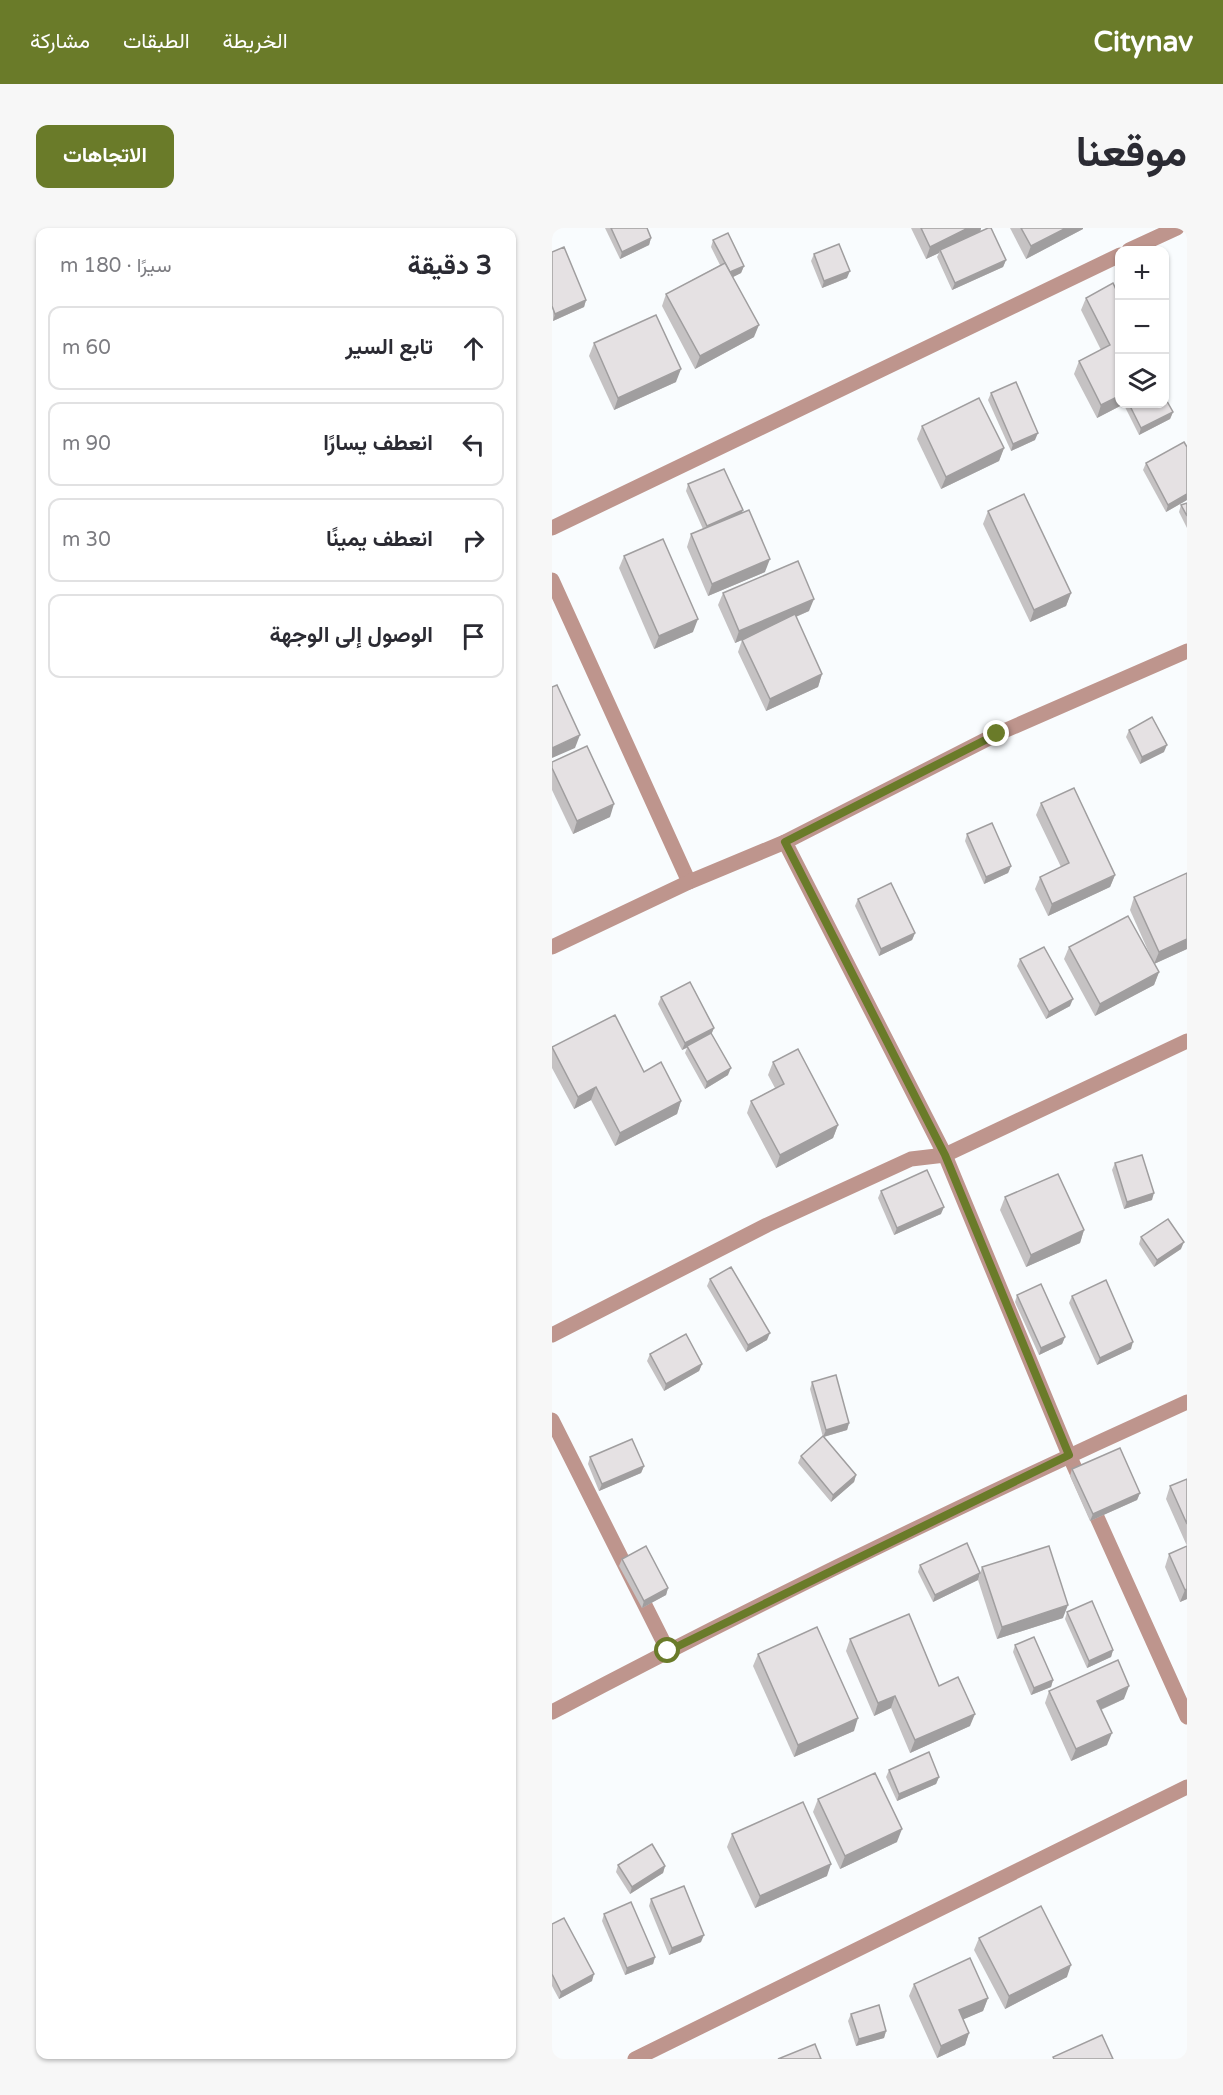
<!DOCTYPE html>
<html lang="ar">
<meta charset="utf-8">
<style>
body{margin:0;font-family:"Varela Round",Vazirmatn,sans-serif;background:#f7f7f7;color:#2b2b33;direction:rtl}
.controls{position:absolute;right:18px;top:18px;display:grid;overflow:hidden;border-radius:12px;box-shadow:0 2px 4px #0004}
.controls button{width:54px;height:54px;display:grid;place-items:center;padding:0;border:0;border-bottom:2px solid #e1e1e2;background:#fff;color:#2b2b33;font:30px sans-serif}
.stop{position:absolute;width:18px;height:18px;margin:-14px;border:4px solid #6a7b29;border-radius:50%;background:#fff}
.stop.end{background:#6a7b29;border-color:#fff;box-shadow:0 2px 6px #0008}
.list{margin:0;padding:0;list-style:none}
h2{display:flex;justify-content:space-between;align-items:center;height:78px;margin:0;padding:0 24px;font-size:26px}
h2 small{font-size:20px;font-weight:400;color:#7c7c81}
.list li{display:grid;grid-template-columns:39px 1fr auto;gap:18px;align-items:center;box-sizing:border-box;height:84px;margin:0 12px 12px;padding:0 12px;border:2px solid #e1e1e2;border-radius:12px}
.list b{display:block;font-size:22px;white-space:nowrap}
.list em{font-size:20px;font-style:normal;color:#7c7c81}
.icon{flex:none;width:33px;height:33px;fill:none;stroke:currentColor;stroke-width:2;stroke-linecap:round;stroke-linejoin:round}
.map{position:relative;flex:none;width:635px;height:1831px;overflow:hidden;direction:ltr;border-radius:12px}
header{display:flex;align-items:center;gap:36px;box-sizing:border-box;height:84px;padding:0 30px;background:#6a7b29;color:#fff}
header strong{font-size:28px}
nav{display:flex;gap:33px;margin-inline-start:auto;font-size:21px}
.intro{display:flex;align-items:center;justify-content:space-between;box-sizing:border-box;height:144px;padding:0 36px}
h1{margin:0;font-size:42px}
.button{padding:15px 27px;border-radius:12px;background:#6a7b29;color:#fff;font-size:21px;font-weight:700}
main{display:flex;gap:36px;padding:0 36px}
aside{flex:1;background:#fff;border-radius:12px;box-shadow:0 2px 4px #0004}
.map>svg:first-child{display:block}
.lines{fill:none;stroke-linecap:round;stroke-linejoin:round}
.street{stroke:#be958d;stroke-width:15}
.wall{fill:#c5c2c3}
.shaded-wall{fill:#a09e9f}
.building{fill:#e5e1e3;stroke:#a09e9f;stroke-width:1.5}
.route{stroke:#6a7b29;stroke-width:8}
</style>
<header>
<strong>Citynav</strong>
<nav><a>الخريطة</a><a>الطبقات</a><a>مشاركة</a></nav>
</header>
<div class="intro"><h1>موقعنا</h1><a class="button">الاتجاهات</a></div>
<main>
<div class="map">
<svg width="635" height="1831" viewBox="0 0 635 1831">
<rect width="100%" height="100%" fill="#f9fcfe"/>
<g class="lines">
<g class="street">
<polyline points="577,22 625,0"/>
<polyline points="0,300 568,27"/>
<polyline points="0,352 137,654"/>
<polyline points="233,614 393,927 517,1227 635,1489"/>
<polyline points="0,719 137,654 233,614 445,506 635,423"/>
<polyline points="0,1107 215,997 359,931 393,927 635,813"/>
<polyline points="0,1192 116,1423"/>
<path d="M0,1484C208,1374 421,1271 635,1174"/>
<polyline points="83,1831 635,1559"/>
</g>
</g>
<g class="wall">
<polygon points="53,0 95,0 99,10 97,17 68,31"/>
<polygon points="359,0 429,0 428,4 454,32 451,39 400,62 385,29 387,25 374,31"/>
<polygon points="458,0 531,0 531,1 474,31"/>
<polygon points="161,12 192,38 189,45 181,49 202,109 143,141 110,78 114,66 168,37 159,19"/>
<polygon points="0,24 34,72 32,79 1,93"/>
<polygon points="262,26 295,50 270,60 259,33"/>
<polygon points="561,55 567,176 572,176 545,190 522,146 527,133 549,122 529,82 534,70"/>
<polygon points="42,115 124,154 62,182 37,128"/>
<polygon points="439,165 483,212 459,223 436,172"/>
<polygon points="574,176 612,176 621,184 618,191 587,207 573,179"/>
<polygon points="370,198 452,220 447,233 389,261 365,211"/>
<polygon points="594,235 635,272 614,284 591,242"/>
<polygon points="136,256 190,285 213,344 156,368 135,319 139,306 151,301 134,263"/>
<polygon points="635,275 635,300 627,284 629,277"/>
<polygon points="436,283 519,365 514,378 478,394 431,296"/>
<polygon points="72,328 141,404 102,421 67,340"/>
<polygon points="171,365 257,383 244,389 270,446 266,459 214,483 186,424 190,412 183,415 166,377"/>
<polygon points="577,502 612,524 588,536 574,509"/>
<polygon points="0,534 58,589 21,606 0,562"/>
<polygon points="489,575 563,647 558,659 496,688 483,661 488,649 509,639 484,587"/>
<polygon points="415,606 459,638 456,645 432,656 413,613"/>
<polygon points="582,669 635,721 602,736 578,682"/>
<polygon points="306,671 363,705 360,712 327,728 303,678"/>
<polygon points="517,719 607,744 602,757 543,788 512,731"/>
<polygon points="468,731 518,778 494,791 465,738"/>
<polygon points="109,769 162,800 159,806 176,847 153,861 133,825 135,820 130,822 106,776"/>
<polygon points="0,819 92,844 129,873 125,886 63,918 39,872 22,881 0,840"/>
<polygon points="221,834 286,897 281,910 224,940 195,885 199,873 223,860 216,847"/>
<polygon points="563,935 600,972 572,981 560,942"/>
<polygon points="329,963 389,986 342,1007 326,970"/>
<polygon points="453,969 532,1002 528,1015 474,1039 448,982"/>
<polygon points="589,1009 629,1021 602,1039 587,1016"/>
<polygon points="158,1051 215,1112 194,1124 155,1058"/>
<polygon points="465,1067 513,1109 510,1116 487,1127 463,1074"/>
<polygon points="520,1068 579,1121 545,1137 517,1075"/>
<polygon points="98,1126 150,1136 147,1143 112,1163 95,1133"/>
<polygon points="260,1154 297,1195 295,1202 272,1209 304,1247 302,1254 279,1274 246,1235 249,1228 271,1209 258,1161"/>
<polygon points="38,1229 92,1238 89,1245 47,1263 36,1236"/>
<polygon points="520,1241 588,1265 585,1272 538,1293 518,1248"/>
<polygon points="635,1251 635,1371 628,1374 613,1339 617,1326 635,1318 614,1271 618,1258"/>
<polygon points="70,1331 116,1360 114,1367 90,1380 67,1338"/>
<polygon points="368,1337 428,1345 426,1352 381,1374 366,1344"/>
<polygon points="430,1339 511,1390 445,1411 426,1352"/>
<polygon points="515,1384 561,1422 559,1429 535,1440 513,1391"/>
<polygon points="298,1411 387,1458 418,1498 358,1525 339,1480 322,1488 294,1423"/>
<polygon points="463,1417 501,1452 499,1459 479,1467 461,1424"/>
<polygon points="206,1426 302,1503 242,1529 201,1438"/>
<polygon points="497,1463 572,1471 549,1482 555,1517 519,1533 493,1475"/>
<polygon points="337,1542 387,1549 384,1556 345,1573 334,1549"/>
<polygon points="266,1571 345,1614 288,1641 261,1584"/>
<polygon points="180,1606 275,1648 203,1680 175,1619"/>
<polygon points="66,1637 113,1638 111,1645 78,1666 64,1644"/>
<polygon points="99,1671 149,1714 117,1727 97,1678"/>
<polygon points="52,1686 103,1729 101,1736 73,1747 50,1693"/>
<polygon points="0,1696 40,1753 7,1771 0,1758"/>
<polygon points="427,1710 515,1749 453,1781 422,1722"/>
<polygon points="362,1756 436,1770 431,1783 411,1791 417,1805 413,1817 385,1830 357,1768"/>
<polygon points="299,1786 334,1803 332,1810 304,1818 296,1793"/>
</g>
<g class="shaded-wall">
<polygon points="416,0 429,0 428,5 388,22 387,25 374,31 378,19"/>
<polygon points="514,0 531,0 531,1 474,31 479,18"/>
<polygon points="99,10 97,17 68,31 70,24"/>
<polygon points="454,32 451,39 400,62 403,55"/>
<polygon points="192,38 189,45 175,52 177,45"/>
<polygon points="298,43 295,50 270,60 272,53"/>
<polygon points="34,72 32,79 1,93 3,86"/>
<polygon points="207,97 202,109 143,141 148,128"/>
<polygon points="129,141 124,154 62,182 66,170"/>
<polygon points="567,168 567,176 572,176 545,190 549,177"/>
<polygon points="621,184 618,191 587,207 589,200"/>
<polygon points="486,205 483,212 459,223 461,216"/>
<polygon points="452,220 447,233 389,261 394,249"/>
<polygon points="635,266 635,272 614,284 616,277"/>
<polygon points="191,282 188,289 152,305 155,298"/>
<polygon points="218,331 213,344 156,368 160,356"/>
<polygon points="519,365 514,378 478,394 482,382"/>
<polygon points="262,371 257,383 183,415 187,403"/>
<polygon points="146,391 141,404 102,421 107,408"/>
<polygon points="270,446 266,459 214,483 218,471"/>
<polygon points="28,507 23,520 0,530 0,520"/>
<polygon points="615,517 612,524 588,536 590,529"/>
<polygon points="62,576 58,589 21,606 25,593"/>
<polygon points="459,638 456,645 432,656 434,649"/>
<polygon points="563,647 558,659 496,688 500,676"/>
<polygon points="363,705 360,712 327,728 329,721"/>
<polygon points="635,711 635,721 602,736 607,724"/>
<polygon points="607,744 602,757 543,788 548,776"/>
<polygon points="521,771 518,778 494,791 497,784"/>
<polygon points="162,800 159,807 130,822 133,815"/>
<polygon points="179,840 176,847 153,861 155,854"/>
<polygon points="44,859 39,872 22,881 26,869"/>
<polygon points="129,873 125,886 63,918 68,905"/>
<polygon points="286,897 281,910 224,940 228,927"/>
<polygon points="602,965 600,972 572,981 575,974"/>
<polygon points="392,979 389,986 342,1007 345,1000"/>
<polygon points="532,1002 528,1015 474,1039 479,1027"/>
<polygon points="632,1014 629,1021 602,1039 605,1032"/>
<polygon points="218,1105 215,1112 194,1124 196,1117"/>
<polygon points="513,1109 510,1116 487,1127 489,1120"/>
<polygon points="581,1114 579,1121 545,1137 548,1130"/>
<polygon points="150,1136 147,1143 112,1163 114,1156"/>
<polygon points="297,1195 295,1202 271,1209 274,1202"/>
<polygon points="92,1238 89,1245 47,1263 50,1256"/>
<polygon points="304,1247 302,1254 279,1274 281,1267"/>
<polygon points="588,1265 585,1272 538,1293 541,1286"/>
<polygon points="428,1345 426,1352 381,1374 383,1367"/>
<polygon points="116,1360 114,1367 90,1380 92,1373"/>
<polygon points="635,1361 635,1371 628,1374 633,1362"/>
<polygon points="516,1377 511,1390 445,1411 450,1399"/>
<polygon points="561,1422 559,1429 535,1440 537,1433"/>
<polygon points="501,1452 499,1459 479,1467 482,1460"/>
<polygon points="577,1458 572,1471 541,1485 545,1473"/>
<polygon points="343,1468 339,1480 322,1488 326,1475"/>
<polygon points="423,1486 418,1498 358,1525 363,1512"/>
<polygon points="306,1490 302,1503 242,1529 246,1517"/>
<polygon points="560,1505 555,1517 519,1533 524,1521"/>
<polygon points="387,1549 384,1556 345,1573 347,1566"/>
<polygon points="350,1601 345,1614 288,1641 293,1628"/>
<polygon points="279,1636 275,1648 203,1680 208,1668"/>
<polygon points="113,1638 111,1645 78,1666 80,1659"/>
<polygon points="152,1707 149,1714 117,1727 120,1720"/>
<polygon points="103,1729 101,1736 73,1747 75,1740"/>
<polygon points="519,1737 515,1749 453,1781 457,1768"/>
<polygon points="42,1746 40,1753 7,1771 9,1764"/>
<polygon points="436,1770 431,1783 403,1795 407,1782"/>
<polygon points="334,1803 332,1810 304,1818 307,1811"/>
<polygon points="417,1805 413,1817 385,1830 389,1818"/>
</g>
<g class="building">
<polygon points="59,0 95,0 99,10 70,24"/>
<polygon points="369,0 416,0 378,19"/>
<polygon points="436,0 439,0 454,32 403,55 388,22"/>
<polygon points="469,0 514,0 479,18"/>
<polygon points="176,5 192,38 178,44 161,12"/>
<polygon points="287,16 298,43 272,53 262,26"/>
<polygon points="12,19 34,72 3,86 0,78 0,24"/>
<polygon points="173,35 207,97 148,128 114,66"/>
<polygon points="561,55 567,68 567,168 549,177 527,133 558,117 534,70"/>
<polygon points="104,87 129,141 66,170 42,115"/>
<polygon points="464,154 486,205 461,216 439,165"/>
<polygon points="612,168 621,184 589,200 577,176 612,176"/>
<polygon points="427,170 452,220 394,249 370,198"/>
<polygon points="632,214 635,219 635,266 616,277 594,235"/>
<polygon points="172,241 191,282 155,298 136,256"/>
<polygon points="472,266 519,365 482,382 436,283"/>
<polygon points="635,275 635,288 629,277"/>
<polygon points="197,282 218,331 160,356 139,306"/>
<polygon points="111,311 146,391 107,408 72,328"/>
<polygon points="246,333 262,371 187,403 171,365"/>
<polygon points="243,386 270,446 218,471 190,412"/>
<polygon points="5,457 28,507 0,520 0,459"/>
<polygon points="600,489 615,517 590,529 577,502"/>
<polygon points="35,518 62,576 25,593 0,540 0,534"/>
<polygon points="522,560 563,647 500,676 488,649 517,635 489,575"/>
<polygon points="440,595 459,638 434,649 415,606"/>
<polygon points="635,645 635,711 607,724 582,669"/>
<polygon points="339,655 363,705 329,721 306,671"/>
<polygon points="576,688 607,744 548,776 517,719"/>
<polygon points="492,719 521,771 497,784 468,731"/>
<polygon points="138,754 162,800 133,815 109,769"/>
<polygon points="63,787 92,844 109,834 129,873 68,905 44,859 26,869 0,819"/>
<polygon points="159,805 179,840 155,854 135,818"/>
<polygon points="246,821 286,897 228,927 199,873 232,856 221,834"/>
<polygon points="590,927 602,965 575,974 563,935"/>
<polygon points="375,942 392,979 345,1000 329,963"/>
<polygon points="506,946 532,1002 479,1027 453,969"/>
<polygon points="616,991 632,1014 605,1032 589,1009"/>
<polygon points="179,1039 218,1105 196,1117 158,1051"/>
<polygon points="554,1052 581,1114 548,1130 520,1068"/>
<polygon points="489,1056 513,1109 489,1120 465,1067"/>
<polygon points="134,1106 150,1136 114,1156 98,1126"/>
<polygon points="284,1147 297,1195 274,1202 260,1154"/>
<polygon points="271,1208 304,1247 281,1267 249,1228"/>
<polygon points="80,1211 92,1238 50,1256 38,1229"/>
<polygon points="568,1220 588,1265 541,1286 520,1241"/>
<polygon points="635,1251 635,1296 618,1258"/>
<polygon points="415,1315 428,1345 383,1367 368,1337"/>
<polygon points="94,1318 116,1360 92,1373 70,1331"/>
<polygon points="497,1318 516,1377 450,1399 430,1339"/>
<polygon points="635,1318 635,1361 633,1362 617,1326"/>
<polygon points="540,1373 561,1422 537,1433 515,1384"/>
<polygon points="357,1386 387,1458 406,1449 423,1486 363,1512 343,1468 326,1475 298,1411"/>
<polygon points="265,1399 306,1490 246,1517 206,1426"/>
<polygon points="482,1409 501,1452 482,1460 463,1417"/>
<polygon points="566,1432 577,1458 545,1473 560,1505 524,1521 497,1463"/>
<polygon points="377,1524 387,1549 347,1566 337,1542"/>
<polygon points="323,1545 350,1601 293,1628 266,1571"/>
<polygon points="251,1574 279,1636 208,1668 180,1606"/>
<polygon points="100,1616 113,1638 80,1659 66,1637"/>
<polygon points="132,1658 152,1707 120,1720 99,1671"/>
<polygon points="79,1674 103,1729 75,1740 52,1686"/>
<polygon points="489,1678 519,1737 457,1768 427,1710"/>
<polygon points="12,1690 42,1746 9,1764 0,1746 0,1696"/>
<polygon points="418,1730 436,1770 407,1782 417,1805 389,1818 362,1756"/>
<polygon points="327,1777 334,1803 307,1811 299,1786"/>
<polygon points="550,1807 561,1831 502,1831 501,1829"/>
<polygon points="263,1816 269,1831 226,1831"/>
</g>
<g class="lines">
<polyline class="route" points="116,1423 517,1227 393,927 233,614 445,506"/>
</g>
</svg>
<div class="controls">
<button>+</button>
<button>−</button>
<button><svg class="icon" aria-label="layers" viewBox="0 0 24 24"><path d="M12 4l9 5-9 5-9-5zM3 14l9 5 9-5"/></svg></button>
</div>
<div class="stop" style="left:116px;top:1423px"></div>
<div class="stop end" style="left:445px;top:506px"></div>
</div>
<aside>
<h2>3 دقيقة<small>سيرًا · 180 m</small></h2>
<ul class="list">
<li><svg class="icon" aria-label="ahead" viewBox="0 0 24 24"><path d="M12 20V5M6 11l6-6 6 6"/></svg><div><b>تابع السير</b></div><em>60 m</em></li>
<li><svg class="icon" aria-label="left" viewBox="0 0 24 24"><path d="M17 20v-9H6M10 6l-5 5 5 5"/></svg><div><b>انعطف يسارًا</b></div><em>90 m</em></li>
<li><svg class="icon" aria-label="right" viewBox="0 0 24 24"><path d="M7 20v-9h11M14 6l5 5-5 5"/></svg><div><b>انعطف يمينًا</b></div><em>30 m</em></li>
<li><svg class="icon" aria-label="arrive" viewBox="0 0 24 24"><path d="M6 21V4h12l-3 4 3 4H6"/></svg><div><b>الوصول إلى الوجهة</b></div></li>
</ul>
</aside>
</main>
